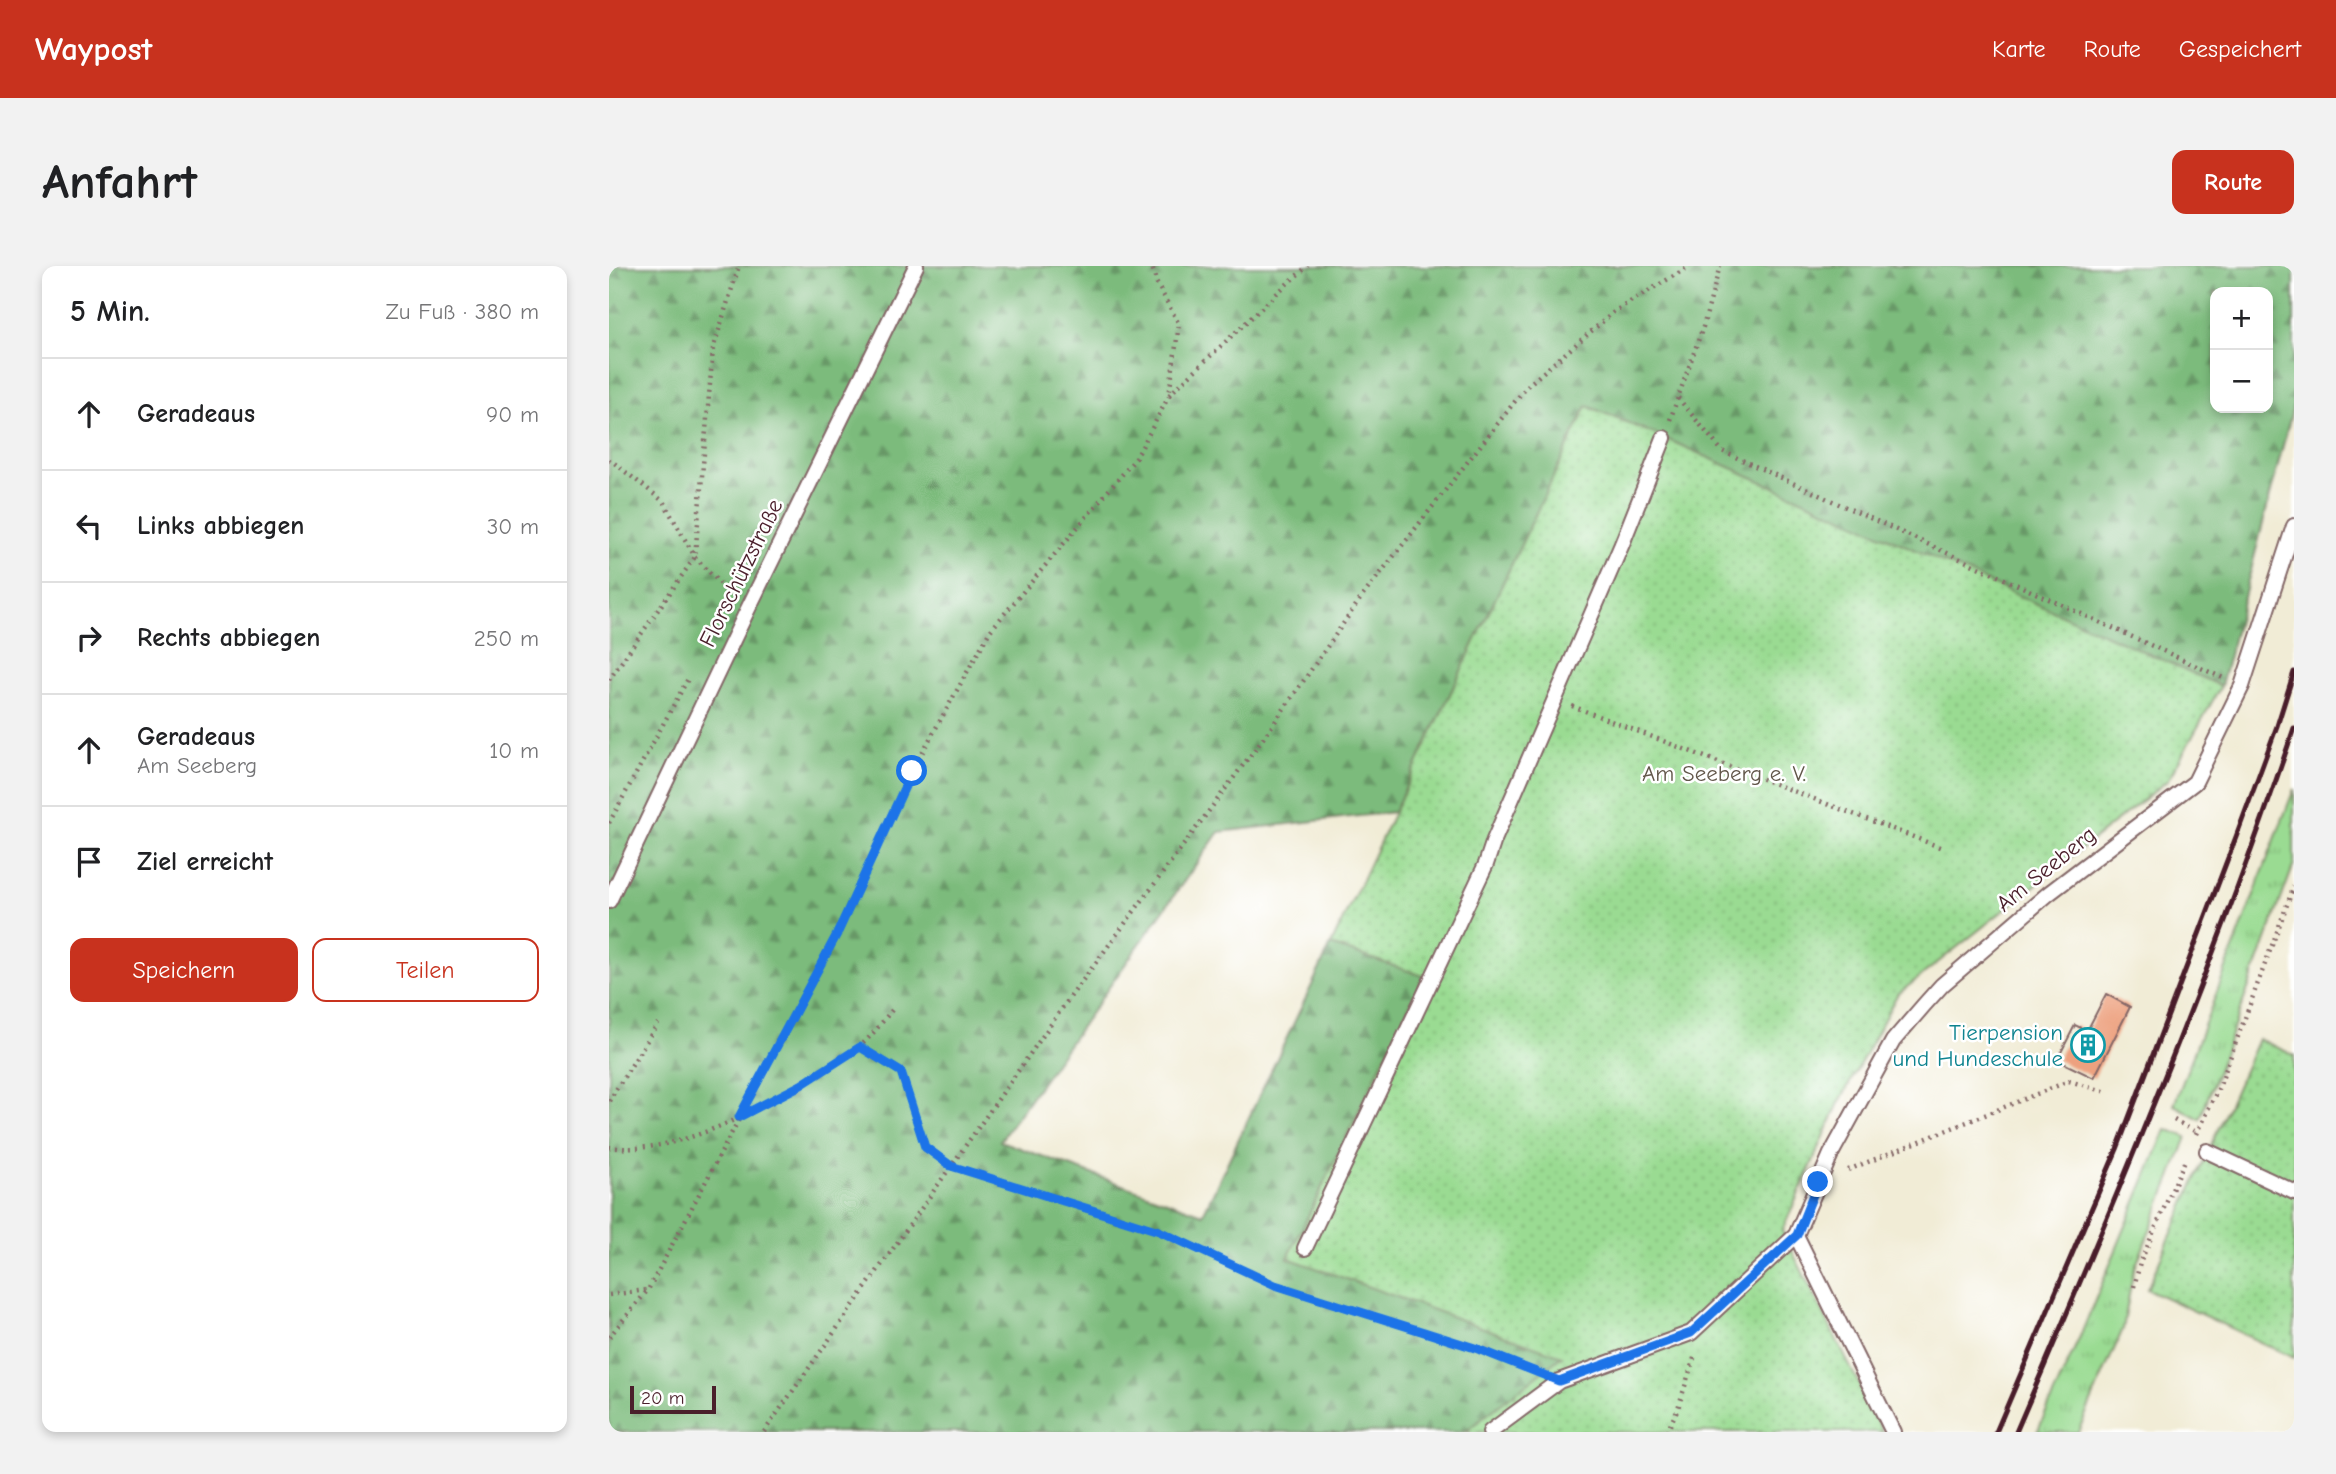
<!DOCTYPE html>
<html lang="de">
<meta charset="utf-8">
<style>
body{margin:0;font-family:"Comic Neue",sans-serif;background:#f2f2f2;color:#202124}
.controls{position:absolute;right:21px;top:21px;display:grid;overflow:hidden;border-radius:14px;box-shadow:0 4px 10px #0003}
.controls button{width:63px;height:63px;display:grid;place-items:center;padding:0;border:0;border-bottom:2px solid #e0e0e0;background:#fff;color:#202124;font:35px sans-serif}
.scale{position:absolute;left:21px;bottom:18px;width:86px;box-sizing:border-box;padding-left:7px;border:4px solid #4a1f2b;border-top:0;font-size:19px;line-height:24px;white-space:nowrap;color:#4a1f2b;-webkit-text-stroke:5px #fff;paint-order:stroke}
.stop{position:absolute;width:21px;height:21px;margin:-16px;border:5px solid #1a73e8;border-radius:50%;background:#fff}
.stop.end{background:#1a73e8;border-color:#fff;box-shadow:0 2px 7px #0008}
.list{margin:0;padding:0;list-style:none}
h2{display:flex;justify-content:space-between;align-items:center;height:91px;margin:0;padding:0 28px;font-size:30px}
h2 small{font-size:23px;font-weight:400;color:#757577}
.list li{display:grid;grid-template-columns:46px 1fr auto;gap:21px;align-items:center;box-sizing:border-box;height:112px;padding:0 28px;border-top:2px solid #e0e0e0}
.list b{display:block;font-size:26px;white-space:nowrap}
.list p{margin:0;font-size:23px;white-space:nowrap;color:#757577}
.list em{font-size:23px;font-style:normal;color:#757577}
.actions{display:flex;gap:14px;padding:21px 28px}
.actions a{flex:1;padding:16px 0;border:2px solid #c8321e;border-radius:14px;text-align:center;font-size:24px;color:#c8321e}
.actions .main{background:#c8321e;color:#fff}
.icon{flex:none;width:38px;height:38px;fill:none;stroke:currentColor;stroke-width:2;stroke-linecap:round;stroke-linejoin:round}
.map{position:relative;flex:none;width:1685px;height:1166px;overflow:hidden;border-radius:14px}
header{display:flex;align-items:center;gap:42px;box-sizing:border-box;height:98px;padding:0 35px;background:#c8321e;color:#fff}
header strong{font-size:33px}
nav{display:flex;gap:38px;margin-inline-start:auto;font-size:24px}
.intro{display:flex;align-items:center;justify-content:space-between;box-sizing:border-box;height:168px;padding:0 42px}
h1{margin:0;font-size:49px}
.button{padding:18px 32px;border-radius:14px;background:#c8321e;color:#fff;font-size:24px;font-weight:700}
main{display:flex;gap:42px;padding:0 42px}
aside{flex:1;background:#fff;border-radius:14px;box-shadow:0 4px 10px #0003}
.map>svg:first-child{display:block}
.grass{fill:url(#grass-tufts);stroke:#727d5e;stroke-width:2}
.forest{fill:url(#forest-firs);stroke:#626d54;stroke-width:2;fill-rule:evenodd}
.garden{fill:url(#garden-dots);stroke:#727d5e;stroke-width:2}
.building{fill:#eda17f}
.lines{fill:none;stroke-linecap:round;stroke-linejoin:round}
.lane-casing{stroke:#846767;stroke-width:18}
.path{stroke:#846767;stroke-width:4.5;stroke-dasharray:2 5;stroke-linecap:butt}
.lane{stroke:#fff;stroke-width:14}
.rail{stroke:#4a1f2b;stroke-width:5}
.route{stroke:#1a73e8;stroke-width:9}
.labels{text-anchor:middle;dominant-baseline:central;stroke-width:5;stroke-linejoin:round;paint-order:stroke}
.street-label{font-size:23px;fill:#4a1f2b;stroke:#fff}
.park-label{font-size:23px;fill:#62574a;stroke:#fff}
.culture-label{font-size:23px;fill:#0d838f;stroke:#fff;text-anchor:end}
</style>
<header>
<strong>Waypost</strong>
<nav><a>Karte</a><a>Route</a><a>Gespeichert</a></nav>
</header>
<div class="intro"><h1>Anfahrt</h1><a class="button">Route</a></div>
<main>
<aside>
<h2>5 Min.<small>Zu Fuß · 380 m</small></h2>
<ul class="list">
<li><svg class="icon" aria-label="ahead" viewBox="0 0 24 24"><path d="M12 20V5M6 11l6-6 6 6"/></svg><div><b>Geradeaus</b></div><em>90 m</em></li>
<li><svg class="icon" aria-label="left" viewBox="0 0 24 24"><path d="M17 20v-9H6M10 6l-5 5 5 5"/></svg><div><b>Links abbiegen</b></div><em>30 m</em></li>
<li><svg class="icon" aria-label="right" viewBox="0 0 24 24"><path d="M7 20v-9h11M14 6l5 5-5 5"/></svg><div><b>Rechts abbiegen</b></div><em>250 m</em></li>
<li><svg class="icon" aria-label="ahead" viewBox="0 0 24 24"><path d="M12 20V5M6 11l6-6 6 6"/></svg><div><b>Geradeaus</b><p>Am Seeberg</p></div><em>10 m</em></li>
<li><svg class="icon" aria-label="arrive" viewBox="0 0 24 24"><path d="M6 21V4h12l-3 4 3 4H6"/></svg><div><b>Ziel erreicht</b></div></li>
</ul>
<div class="actions"><a class="main">Speichern</a><a>Teilen</a></div>
</aside>
<div class="map">
<svg width="1685" height="1166" viewBox="0 0 1685 1166">
<defs>
<pattern id="grass-tufts" width="24" height="20" patternUnits="userSpaceOnUse" patternTransform="scale(1.75)"><rect width="24" height="20" fill="#9adb92"/><path d="M3 7l-1-3M5 7V3M7 7l1-3M15 17l-1-3M17 17v-4M19 17l1-3" fill="none" stroke="#86bc7e"/></pattern>
<pattern id="forest-firs" width="22" height="20" patternUnits="userSpaceOnUse" patternTransform="scale(1.75)"><rect width="22" height="20" fill="#7bbb7c"/><path d="M5 1l3.5 6h-7zM16 11l3.5 6h-7z" fill="#679766"/></pattern>
<pattern id="garden-dots" width="8" height="8" patternUnits="userSpaceOnUse" patternTransform="scale(1.75)"><rect width="8" height="8" fill="#9adb92"/><path d="M2 2h.1M6 6h.1" fill="none" stroke="#86bc7e" stroke-width="1.8" stroke-linecap="round"/></pattern>
</defs>
<rect width="100%" height="100%" fill="#fff"/>
<filter id="ink" filterUnits="userSpaceOnUse"><feTurbulence type="fractalNoise" baseFrequency=".0143" numOctaves="2"/><feDisplacementMap in="SourceGraphic" scale="14" xChannelSelector="R" yChannelSelector="G"/><feConvolveMatrix kernelMatrix="1 2 1 2 8 2 1 2 1" color-interpolation-filters="sRGB"/></filter>
<filter id="wash" filterUnits="userSpaceOnUse"><feTurbulence type="fractalNoise" baseFrequency=".00686" numOctaves="4" result="noise"/><feDisplacementMap in="SourceGraphic" scale="28" xChannelSelector="R" yChannelSelector="G"/><feGaussianBlur stdDeviation="1.57" result="paint"/><feColorMatrix in="noise" values="0 0 0 0 0 0 0 0 0 0 0 0 0 0 0 0 0 1.4 0 .05"/><feComposite in="paint" operator="in"/></filter>
<g filter="url(#wash)">
<rect width="100%" height="100%" fill="#f1ecd6"/>
<g class="grass">
<polygon points="1685,523 1685,598 1591,853 1565,839"/>
<polygon points="1557,863 1578,871 1524,1007 1514,1063 1469,1166 1428,1166 1473,1066"/>
</g>
<path class="forest" d="M0,0H1685V137L1612,420L1055,172L978,140L785,546L610,566L391,875L594,948L722,679L815,710L679,992L954,1090L856,1166H0ZM1606,26H1659V142H1606Z"/>
<g class="garden">
<polygon points="978,140 1055,172 1612,420 1559,514 1288,729 1229,839 1173,965 1274,1166 856,1166 953,1090 679,992 815,710 722,679"/>
<polygon points="1649,773 1685,789 1685,1092 1538,1023"/>
</g>
<g id="blocks">
<polygon class="building" points="1497,728 1521,741 1485,812 1448,794 1466,759 1478,765"/>
</g>
</g>
<g filter="url(#ink)">
<use href="#blocks" fill-opacity="0" stroke="#846767" stroke-width="2"/>
<g class="lines">
<g class="lane-casing">
<g id="lane">
<polyline points="0,635 138,345 307,0"/>
<polyline points="1598,885 1685,926"/>
<polyline points="1187,969 1284,1166"/>
<polyline points="696,982 877,598 885,574 1013,278 1055,172"/>
<polyline points="881,1166 950,1115 1082,1067 1187,969 1222,888 1284,775 1315,739 1333,719 1439,628 1586,516 1633,420 1685,260"/>
</g>
</g>
<g class="path">
<polyline points="560,129 679,17 699,0"/>
<polyline points="1069,132 1113,185 1614,412"/>
<polyline points="1061,154 1094,61 1111,0"/>
<polyline points="0,193 54,235 86,291 124,331"/>
<polyline points="0,414 86,291 104,83 130,0"/>
<polyline points="963,440 1333,582"/>
<polyline points="0,557 80,411"/>
<polyline points="251,781 291,806 316,881 342,900 550,965 666,1019 869,1083 926,1105"/>
<polyline points="0,835 49,757"/>
<polyline points="1565,854 1589,867"/>
<polyline points="1587,868 1611,819 1685,620"/>
<path d="M0,881C68,891 159,840 215,804C227,796 241,790 251,780C263,770 273,756 283,744"/>
<polyline points="1239,904 1460,815 1498,826"/>
<polyline points="1525,1021 1531,997 1577,892"/>
<polyline points="0,1029 38,1024"/>
<polyline points="0,1071 39,1024 228,669 303,505 381,365 527,192 560,130 570,58 547,16 543,0"/>
<polyline points="155,1166 459,734 661,463 752,332 918,120 1006,45 1081,0"/>
<polyline points="1058,1166 1069,1142 1086,1089"/>
</g>
<use href="#lane" class="lane"/>
<g class="rail">
<polyline points="1387,1166 1508,883 1627,571 1668,460 1685,406"/>
<path d="M1407,1166C1507,934 1604,701 1685,462"/>
</g>
</g>
</g>
<g class="lines" filter="url(#ink)">
<polyline class="route" points="303,505 228,668 130,851 192,819 251,781 292,806 316,881 342,900 550,965 666,1019 869,1083 950,1115 1082,1067 1188,969 1209,916"/>
</g>
<defs>
<g id="building-ring" transform="scale(1.75)"><circle r="9.5" fill="#fff" stroke="#0f9aa8" stroke-width="1.5"/><path d="M-4-6H4V6H1V3H-1V6H-4ZM-2.5-4.3h1.7v1.8h-1.7ZM.8-4.3h1.7v1.8H.8ZM-2.5-1h1.7V.8h-1.7ZM.8-1h1.7V.8H.8Z" fill="#0f9aa8"/></g>
</defs>
<g fill-rule="evenodd">
<use href="#building-ring" x="1479" y="779"/>
</g>
<g class="labels">
<g class="street-label">
<text transform="translate(132 307) rotate(-64)">Florschützstraße</text>
<text transform="translate(1437 603) rotate(-39)">Am Seeberg</text>
</g>
<g class="park-label">
<text x="1115" y="507">Am Seeberg e. V.</text>
</g>
<g class="culture-label">
<text x="1454" y="766">Tierpension<tspan x="1454" dy="26">und Hundeschule</tspan></text>
</g>
</g>
</svg>
<div class="controls">
<button>+</button>
<button>−</button>
</div>
<div class="scale">20 m</div>
<div class="stop" style="left:303px;top:505px"></div>
<div class="stop end" style="left:1209px;top:916px"></div>
</div>
</main>
